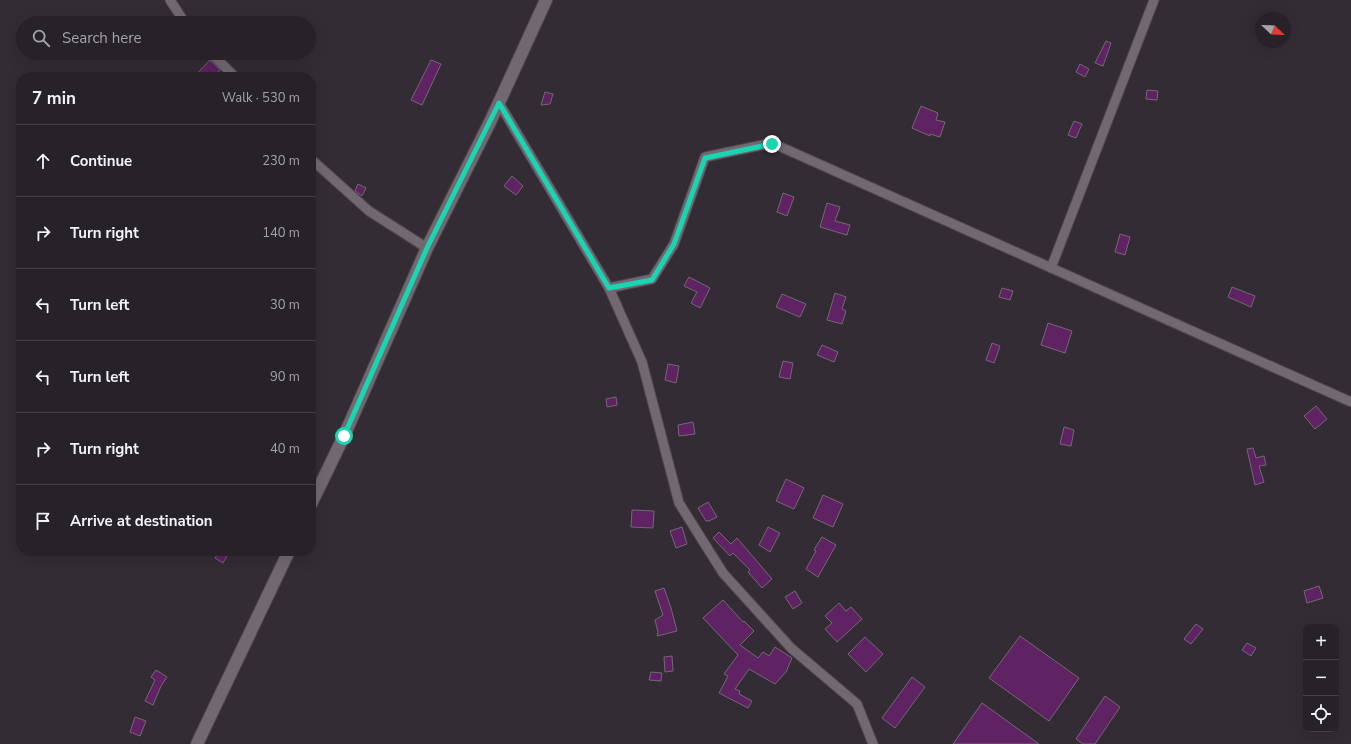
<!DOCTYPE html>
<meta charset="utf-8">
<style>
body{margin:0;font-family:"Nunito Sans",sans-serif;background:#2f2930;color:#f1f3f6}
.controls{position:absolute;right:12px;bottom:12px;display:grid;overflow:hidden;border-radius:8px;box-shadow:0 4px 16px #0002}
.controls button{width:36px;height:36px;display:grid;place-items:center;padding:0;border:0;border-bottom:1px solid #433e45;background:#272128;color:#f1f3f6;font:20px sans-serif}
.compass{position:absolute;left:1255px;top:12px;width:36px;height:36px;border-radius:50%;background:#272128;box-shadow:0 4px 16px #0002;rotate:113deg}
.stop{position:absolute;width:12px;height:12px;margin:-9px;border:3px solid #19d5b2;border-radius:50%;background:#fff}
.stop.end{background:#19d5b2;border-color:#fff;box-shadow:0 1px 4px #0008}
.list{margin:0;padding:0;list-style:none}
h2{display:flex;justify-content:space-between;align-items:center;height:52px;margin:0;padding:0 16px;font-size:17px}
h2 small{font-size:13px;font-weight:400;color:#a4a3a8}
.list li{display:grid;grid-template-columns:26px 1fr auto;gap:12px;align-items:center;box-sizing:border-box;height:72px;padding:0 16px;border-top:1px solid #433e45}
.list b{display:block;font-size:15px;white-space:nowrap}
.list em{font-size:13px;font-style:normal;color:#a4a3a8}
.icon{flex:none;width:22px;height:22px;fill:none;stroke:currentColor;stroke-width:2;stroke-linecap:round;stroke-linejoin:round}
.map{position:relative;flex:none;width:1351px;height:744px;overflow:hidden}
.search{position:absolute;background:#272128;box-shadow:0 4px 16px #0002;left:16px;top:16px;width:300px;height:44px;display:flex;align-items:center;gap:10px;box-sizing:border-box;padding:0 14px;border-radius:22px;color:#a4a3a8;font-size:15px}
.panel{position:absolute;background:#272128;box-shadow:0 4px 16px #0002;left:16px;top:72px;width:300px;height:484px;border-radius:16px}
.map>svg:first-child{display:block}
.building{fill:#5f2263;stroke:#726973}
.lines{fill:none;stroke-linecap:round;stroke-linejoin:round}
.street-casing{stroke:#4f474f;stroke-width:11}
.secondary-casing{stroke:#4f474f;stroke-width:14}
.street{stroke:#726872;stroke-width:9}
.secondary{stroke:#726872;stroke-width:12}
.route{stroke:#19d5b2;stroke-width:5}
</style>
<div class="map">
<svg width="1351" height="744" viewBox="0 0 1351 744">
<rect width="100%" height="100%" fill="#342c35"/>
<g class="building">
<polygon points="1106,41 1111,43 1103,66 1095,63"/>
<polygon points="210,60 220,70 213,77 194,77"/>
<polygon points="431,60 441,64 422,105 411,100"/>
<polygon points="1080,64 1089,69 1085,77 1076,72"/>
<polygon points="1147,90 1158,91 1157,100 1146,99"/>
<polygon points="545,92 553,94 550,104 541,105"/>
<polygon points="921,106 938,113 936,120 945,122 940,137 930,134 930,136 912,128"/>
<polygon points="1074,121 1082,124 1076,138 1068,135"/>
<polygon points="512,176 523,186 516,195 504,186"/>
<polygon points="358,184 366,188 362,196 355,191"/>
<polygon points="783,193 794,197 787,216 777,212"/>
<polygon points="827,203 840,207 835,221 850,225 847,235 820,227"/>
<polygon points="1120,234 1130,237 1125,255 1115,252"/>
<polygon points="689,277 710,288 700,308 691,303 697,292 684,286"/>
<polygon points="1232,287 1255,296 1251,307 1228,297"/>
<polygon points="1002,288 1013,291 1010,300 999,297"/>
<polygon points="835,293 846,297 842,309 846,311 842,324 827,320"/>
<polygon points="782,294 806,304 800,317 776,307"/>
<polygon points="1048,323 1072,331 1065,353 1041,345"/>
<polygon points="992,343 1000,346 994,363 986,360"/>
<polygon points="822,345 838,352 834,362 817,355"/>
<polygon points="783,361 793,363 790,379 779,377"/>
<polygon points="668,364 679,366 676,383 665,380"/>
<polygon points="616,397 617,405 607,407 606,399"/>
<polygon points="1316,406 1327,419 1315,429 1304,416"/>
<polygon points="693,422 695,434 679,436 678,425"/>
<polygon points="1064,427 1074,430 1071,446 1060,444"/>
<polygon points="1253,448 1256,458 1264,456 1266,465 1259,466 1264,482 1255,485 1247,449"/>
<polygon points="786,479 804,488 794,509 776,501"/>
<polygon points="823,495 843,504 833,527 813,518"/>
<polygon points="708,502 717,517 709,521 706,521 698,508"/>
<polygon points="632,510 654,511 653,528 631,527"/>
<polygon points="682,527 687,544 676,548 670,531"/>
<polygon points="768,527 780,533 770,552 759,545"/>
<polygon points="719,532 731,544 737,538 772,579 762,588 748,572 750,570 733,553 730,556 713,538"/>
<polygon points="822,537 836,545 818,577 806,569 816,551 814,550"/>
<polygon points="220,551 224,551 228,554 223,563 215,558"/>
<polygon points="1319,586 1323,598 1307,603 1304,591"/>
<polygon points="664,588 671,608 677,631 657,636 658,632 655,620 663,615 655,591"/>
<polygon points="795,591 802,603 793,609 785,597"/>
<polygon points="723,600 743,622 744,621 754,631 740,645 758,658 763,652 769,656 775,647 792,658 786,672 775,684 749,669 735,689 740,691 739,694 752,701 748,708 719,693 728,676 724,674 738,655 703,618"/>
<polygon points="839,603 846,611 851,607 862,619 837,642 825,629 832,623 825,616"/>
<polygon points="1196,624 1203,629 1191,644 1184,639"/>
<polygon points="1020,636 1079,678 1049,721 989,678"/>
<polygon points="865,637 883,654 866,672 848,654"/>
<polygon points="1247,643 1256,648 1251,656 1242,650"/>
<polygon points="672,656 673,671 665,672 664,657"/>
<polygon points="156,670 167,677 161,686 153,705 145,701 155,680 151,677"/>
<polygon points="651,672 662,673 661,681 649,680"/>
<polygon points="912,677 925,687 895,728 882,718"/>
<polygon points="1105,696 1120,707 1095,744 1083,744 1076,739"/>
<polygon points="982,703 1039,744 953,744"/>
<polygon points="135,717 146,721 140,736 130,732"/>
</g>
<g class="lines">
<g class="street-casing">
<g id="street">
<polyline points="170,0 185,23"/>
<polyline points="211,53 235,77"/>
<polyline points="499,103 609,288 652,279 674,244 705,157 772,143 1351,402"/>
<polyline points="311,159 369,211 427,248"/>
<polyline points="1051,268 1154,0"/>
<polyline points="609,288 642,362 679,503 723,573 791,648 857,704 873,744"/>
</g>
</g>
<g class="secondary-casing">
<g id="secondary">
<polyline points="311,504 344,436 427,248 491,120 546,0"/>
<polyline points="197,744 289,551"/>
</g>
</g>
<use href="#street" class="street"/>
<use href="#secondary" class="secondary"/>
</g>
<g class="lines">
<polyline class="route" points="344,436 427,248 499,103 609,288 652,280 674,244 705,158 772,144"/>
</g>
</svg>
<div class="controls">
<button>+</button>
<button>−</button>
<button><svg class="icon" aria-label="locate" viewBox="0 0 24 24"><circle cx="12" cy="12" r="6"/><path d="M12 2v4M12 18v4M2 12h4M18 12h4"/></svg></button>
</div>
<svg class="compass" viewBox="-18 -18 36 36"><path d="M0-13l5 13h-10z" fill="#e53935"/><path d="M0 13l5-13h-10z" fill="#a4a3a8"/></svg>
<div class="stop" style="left:344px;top:436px"></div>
<div class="stop end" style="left:772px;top:144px"></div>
<div class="search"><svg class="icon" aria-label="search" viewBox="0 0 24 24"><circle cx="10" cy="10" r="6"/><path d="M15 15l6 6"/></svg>Search here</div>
<section class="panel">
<h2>7 min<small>Walk · 530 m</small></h2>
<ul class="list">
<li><svg class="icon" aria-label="ahead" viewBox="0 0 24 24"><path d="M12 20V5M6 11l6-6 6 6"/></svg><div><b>Continue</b></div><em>230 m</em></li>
<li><svg class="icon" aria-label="right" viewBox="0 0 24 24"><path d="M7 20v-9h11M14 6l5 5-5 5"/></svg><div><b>Turn right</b></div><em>140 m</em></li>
<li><svg class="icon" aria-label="left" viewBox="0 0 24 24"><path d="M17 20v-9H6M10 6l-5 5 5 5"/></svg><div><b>Turn left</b></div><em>30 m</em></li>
<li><svg class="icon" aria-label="left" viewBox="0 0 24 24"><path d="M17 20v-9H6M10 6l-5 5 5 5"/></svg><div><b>Turn left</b></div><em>90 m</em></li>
<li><svg class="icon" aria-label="right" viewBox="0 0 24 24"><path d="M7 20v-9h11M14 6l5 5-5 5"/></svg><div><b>Turn right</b></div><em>40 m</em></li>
<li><svg class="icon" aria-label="arrive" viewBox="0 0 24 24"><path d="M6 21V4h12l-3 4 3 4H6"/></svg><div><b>Arrive at destination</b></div></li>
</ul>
</section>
</div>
